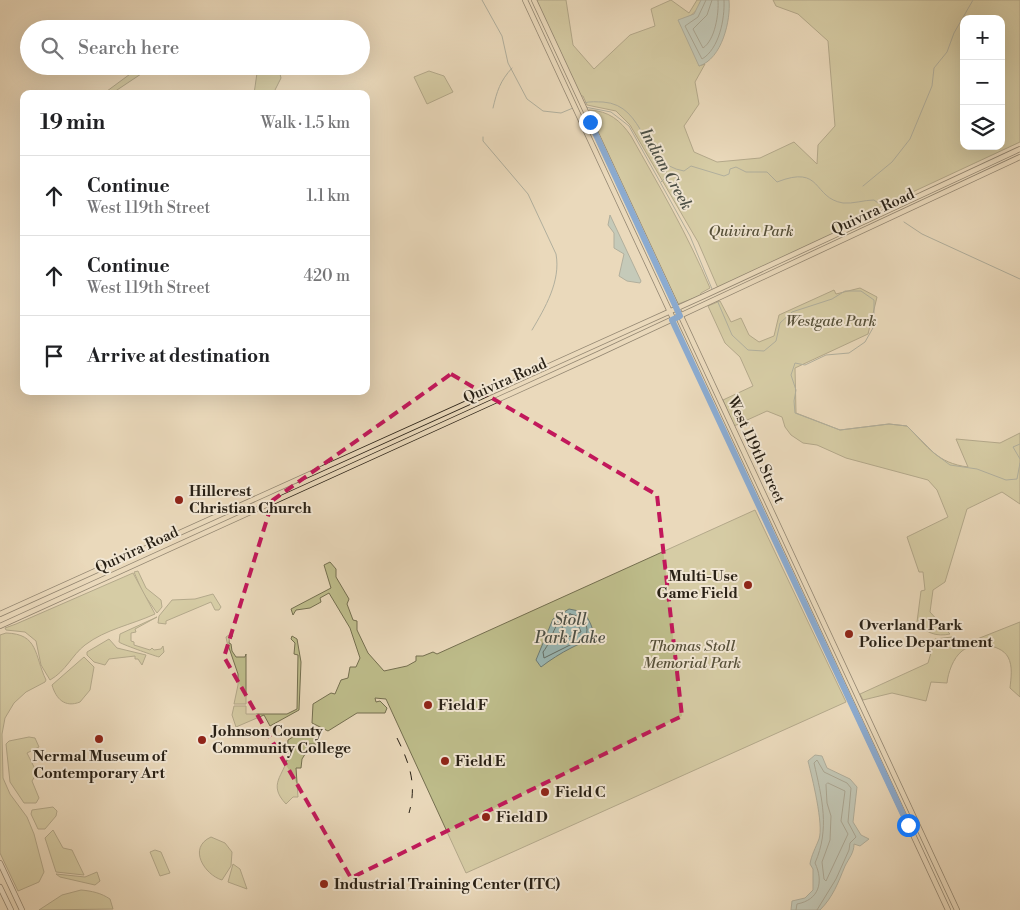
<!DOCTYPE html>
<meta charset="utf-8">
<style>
body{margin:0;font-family:"Libre Bodoni",serif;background:#f2f2f2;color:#202124}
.controls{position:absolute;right:15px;top:15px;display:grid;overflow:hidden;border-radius:10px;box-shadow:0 5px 20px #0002}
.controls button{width:45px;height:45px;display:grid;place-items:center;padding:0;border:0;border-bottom:1px solid #e0e0e0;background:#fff;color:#202124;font:25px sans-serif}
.stop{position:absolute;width:15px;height:15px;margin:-11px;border:4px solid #1a73e8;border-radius:50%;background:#fff}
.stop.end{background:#1a73e8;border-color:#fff;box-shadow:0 1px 5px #0008}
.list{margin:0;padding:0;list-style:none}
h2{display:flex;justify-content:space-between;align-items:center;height:65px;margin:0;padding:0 20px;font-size:21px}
h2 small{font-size:16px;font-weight:400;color:#757577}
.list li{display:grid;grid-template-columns:32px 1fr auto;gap:15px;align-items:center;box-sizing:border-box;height:80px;padding:0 20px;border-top:1px solid #e0e0e0}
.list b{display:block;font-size:19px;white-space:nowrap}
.list p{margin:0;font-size:16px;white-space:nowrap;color:#757577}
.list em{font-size:16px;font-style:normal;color:#757577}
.icon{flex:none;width:28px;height:28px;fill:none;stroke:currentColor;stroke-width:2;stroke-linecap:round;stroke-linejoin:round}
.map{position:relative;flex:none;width:1020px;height:910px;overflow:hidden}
.search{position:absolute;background:#fff;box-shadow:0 5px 20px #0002;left:20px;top:20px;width:350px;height:55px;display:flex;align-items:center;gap:12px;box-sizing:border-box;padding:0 18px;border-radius:28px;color:#757577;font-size:19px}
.panel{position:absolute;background:#fff;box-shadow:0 5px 20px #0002;left:20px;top:90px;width:350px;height:305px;border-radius:10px}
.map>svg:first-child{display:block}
.green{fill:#bebd8b;stroke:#746f50;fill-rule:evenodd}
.water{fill:#9ab9b7;stroke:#6d7c77}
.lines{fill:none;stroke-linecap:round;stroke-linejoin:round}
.shore{stroke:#626d66;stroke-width:1}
.stream{stroke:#6d7c77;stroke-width:1}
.secondary-casing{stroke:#292116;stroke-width:6}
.primary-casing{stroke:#292116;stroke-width:6}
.secondary{stroke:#f1e6d3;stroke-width:4.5}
.primary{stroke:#ead9bb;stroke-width:4.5}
.rail{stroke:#292116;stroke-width:1;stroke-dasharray:9 9;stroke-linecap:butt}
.route{stroke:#1a73e8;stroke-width:6}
.marked{fill:none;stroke:#c2185b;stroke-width:4;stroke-dasharray:10 6;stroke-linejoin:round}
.poi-dot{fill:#8f2418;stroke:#f1e6d3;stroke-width:2}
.labels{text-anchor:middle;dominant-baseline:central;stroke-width:4;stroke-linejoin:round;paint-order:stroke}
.street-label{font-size:15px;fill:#292116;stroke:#f1e6d3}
.park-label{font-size:15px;font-style:italic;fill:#565039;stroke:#f1e6d3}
.poi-label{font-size:15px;font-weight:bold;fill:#292116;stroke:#f1e6d3;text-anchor:start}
.water-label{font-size:16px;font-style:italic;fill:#4b4f46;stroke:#f1e6d3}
</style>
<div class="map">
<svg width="1020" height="910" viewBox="0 0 1020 910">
<rect width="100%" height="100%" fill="#ead9bb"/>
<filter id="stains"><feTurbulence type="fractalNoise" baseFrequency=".004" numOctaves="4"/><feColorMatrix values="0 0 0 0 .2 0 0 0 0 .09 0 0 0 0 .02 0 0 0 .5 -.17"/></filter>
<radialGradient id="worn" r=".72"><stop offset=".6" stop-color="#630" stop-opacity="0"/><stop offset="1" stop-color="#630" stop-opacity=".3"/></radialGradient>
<g class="green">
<path d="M536,0H566L573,45L594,69L630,35L655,26L651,9L671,0L689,13L697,0H701L698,9L688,18L699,66L705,64L695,82L699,104L684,126L694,152L717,162L760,158L794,142L817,164L818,145L835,126L828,41L798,14L776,6L773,0H1020V142L874,210L876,216L718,288L698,242L630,125L616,111L587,105L583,96H580ZM964,19H1001V146H964Z"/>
<polygon points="141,66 153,66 111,94 103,94"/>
<polygon points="258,66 278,66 281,78 273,94 254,94"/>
<polygon points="429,71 444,76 453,92 427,104 414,77"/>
<path d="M589,110C609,111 620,120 631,136C659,186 688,235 710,288L701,293L700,296L678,304L592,123L593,120Z"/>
<path d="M860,288L877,297L868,334L795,368L796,413L840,430L889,424L907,426C928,447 937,463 968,467L956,439L1000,443L1020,433V504L1002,492L967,509L945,582L933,590L930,612L950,634C937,637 925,633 917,622L921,591L925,590L923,572H919L907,537L948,517L937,490L928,480L846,458L817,445L803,443L791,435L785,427L782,417L767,411L734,426L723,400L753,386L740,357L725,343L708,306L720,301L731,322L741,318L749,335L759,342L774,336L779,315L834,290L836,294Z"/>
<polygon points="755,510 846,702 466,873 386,699 375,698 376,702 380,701 387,708 385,713 357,713 328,731 312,723 313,704 331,693 335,694 341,680 348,678 350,667 356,667 360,658 350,628 329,593 320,598 321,602 310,608 296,610 293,615 291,609 331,588 324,565 330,562 336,569 336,577 349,599 347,604 353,620 357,621 357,630 368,653 384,671 407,666 416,661 416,656 423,656 433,652 437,654"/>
<polygon points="138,571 146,588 161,600 162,607 157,613 143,593 134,572"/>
<path d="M133,573L155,614C131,625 106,629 85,645C72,655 66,671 50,680L41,665L36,641L25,632L6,630L5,628L16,624Z"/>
<polygon points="213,594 221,607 219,610 215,610 211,602 166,621 166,624 158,623 159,616 172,600 195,599"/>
<path d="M157,617L135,629L136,632L131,633V641L134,642V645L150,650L152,648L154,650L161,649L163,646L164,652L159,657C152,655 121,644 119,642L120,634Z"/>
<path d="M1020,622V697L1010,688C1011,678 1013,666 1008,657C1000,643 973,642 962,651C953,658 948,673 947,683L931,682L926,701L892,693L863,700L860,694L928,663L935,639L952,637L957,647Z"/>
<path d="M6,633C39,634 34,655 46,680L45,682L26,692L14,703L5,718L2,734L3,778L10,794L27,817L34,834L44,872L39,882L18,891L0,853V635Z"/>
<polygon points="229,635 233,636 229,637 229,643 231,644 232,651 236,657 245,657 246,654 246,704 234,704 238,685 238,674 227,642 226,637"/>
<polygon points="292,636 297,639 301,662 299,710 270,726 264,715 236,727 232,715 234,706 246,706 246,714 287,714 297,709 298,655 294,654 295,643 291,639"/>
<polygon points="109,639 117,648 146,655 142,665 138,659 135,659 135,656 109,659 105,665 94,662 87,655 87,652"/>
<path d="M84,657L94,667L90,690L80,702C65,708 56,699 52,685Z"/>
<path d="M306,729L317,731L319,739L316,744H307L309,748L302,759L301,768H296L298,797H293L286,804C267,784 284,776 288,756C289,751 287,745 288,740Z"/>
<polygon points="29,737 35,738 39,747 27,753 37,773 32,781 39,798 36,803 24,803 10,782 6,744 9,741"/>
<polygon points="53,807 57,811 56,816 45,829 38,829 31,814 32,810"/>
<polygon points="53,830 63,848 72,850 84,875 56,872 45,838"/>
<path d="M211,837L225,843L232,852L231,866L222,880C205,875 187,848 211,837Z"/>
<polygon points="155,850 161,852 170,873 160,876 150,852"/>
<polygon points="233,864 240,869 247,889 228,882"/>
<polygon points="97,872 100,881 95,885 60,877 56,874 85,877"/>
<path d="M81,890C92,891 101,893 110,899L113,909L39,910L62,895Z"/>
</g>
<g class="water">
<path d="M701,0H729C731,20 722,59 699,66L678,20L694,14Z"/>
<polygon points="610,215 641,281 640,283 627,281 619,276 624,254 614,248 614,233 608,225"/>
<path d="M569,609L584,612C600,638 593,637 571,648C561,653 550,660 541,667L536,660L553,619Z"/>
<path d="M815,755L822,756L827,768L850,779L857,787L853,822L861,835L869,839L860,846L854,844C854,853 849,858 845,866C838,883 833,897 820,910H791L792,901L805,898L813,890V869L810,864C811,856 816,847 819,839C824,825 812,777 808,761Z"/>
</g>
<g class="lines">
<g class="shore">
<path d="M706,0L698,17L685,26L702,59C719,49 725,19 724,0"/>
<path d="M712,0L707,15L693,29L703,48C715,40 719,14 718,0"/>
<path d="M570,614L581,617C586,624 590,630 584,638L544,658L543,652C554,638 552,622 570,614Z"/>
<polygon points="571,621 577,622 581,632 558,641 557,638 563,626"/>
<polygon points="828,783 845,791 841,821 848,834 826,881 824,879 822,862 830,840 831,816 827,803 826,785"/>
<path d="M796,910L797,904C819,900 824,882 815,863C830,829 822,798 814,763L817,760L824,772L847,783L851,788L848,822L856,837L850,843L849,850L836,879L817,910"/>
</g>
<g class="stream">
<polyline points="482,0 502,36 508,63 527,99 543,111 561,113 573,108"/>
<path d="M584,103C590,101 597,102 603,102C647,105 640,164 684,171L691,166L724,176L729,174L730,169L736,167L746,172H767L777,182C823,164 812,198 843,203C853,204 864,200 874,200L878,203"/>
<polyline points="585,107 611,112 629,126 690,236 712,289"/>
<path d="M493,108C497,91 500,81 512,68"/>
<path d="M483,137V141L528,194L556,254C561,281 545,308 532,330"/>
<polyline points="657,158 666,171 666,177 661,182"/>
<polyline points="863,186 892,162 910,139 932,86 934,68 947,52 954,33 973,0"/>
<polyline points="904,222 922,234 1020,279"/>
<polyline points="717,300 732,335 748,350 764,351 776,341 780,323 792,312 832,299 845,291 861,291 874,300 874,326 865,342 849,353 826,355 805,365 795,363 791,375 796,390 794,401 795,413 840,430 889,424 907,426 934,453 950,465 977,469 1006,480 1017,479 1020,463"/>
<polyline points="1020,444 1013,447 1020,459"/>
</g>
<g class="secondary-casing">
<g id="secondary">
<polyline points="0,863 22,910"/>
<polyline points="0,887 11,910"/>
</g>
</g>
<g class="primary-casing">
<g id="primary">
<polyline points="525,0 948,910"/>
<polyline points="534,0 957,910"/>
<polyline points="0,614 704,296 1020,149"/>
<polyline points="0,626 598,354 1020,157"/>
</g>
</g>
<use href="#secondary" class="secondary"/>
<use href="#primary" class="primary"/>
<path class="rail" d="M397,738C410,764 417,785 409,813"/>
</g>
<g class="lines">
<polyline class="route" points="590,122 680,316 672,320 908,825"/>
</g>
<path d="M0 0H1020V910H0ZM451,374L657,495L682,716L351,878L224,657L273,500Z" fill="#ead9bb" fill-opacity=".55" fill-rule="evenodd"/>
<path class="marked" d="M451,374L657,495L682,716L351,878L224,657L273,500Z"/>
<g class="poi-dot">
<circle cx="179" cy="500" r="5"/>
<circle cx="748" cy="585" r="5"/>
<circle cx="849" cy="634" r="5"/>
<circle cx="428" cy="705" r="5"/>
<circle cx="99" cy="739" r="5"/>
<circle cx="202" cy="740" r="5"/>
<circle cx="445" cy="761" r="5"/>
<circle cx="545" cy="792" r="5"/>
<circle cx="486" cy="817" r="5"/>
<circle cx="324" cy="884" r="5"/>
</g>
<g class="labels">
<g class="street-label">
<text transform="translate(873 212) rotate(-25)">Quivira Road</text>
<text transform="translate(505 381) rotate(-24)">Quivira Road</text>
<text transform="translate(756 450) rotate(65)">West 119th Street</text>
<text transform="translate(137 550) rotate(-25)">Quivira Road</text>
</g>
<g class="park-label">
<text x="751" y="231">Quivira Park</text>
<text x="831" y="321">Westgate Park</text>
<text x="692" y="646">Thomas Stoll<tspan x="692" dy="17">Memorial Park</tspan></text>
</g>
<g class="poi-label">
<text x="189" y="491">Hillcrest<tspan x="189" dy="17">Christian Church</tspan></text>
<text x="738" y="576" text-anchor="end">Multi-Use<tspan x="738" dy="17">Game Field</tspan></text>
<text x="859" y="625">Overland Park<tspan x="859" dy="17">Police Department</tspan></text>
<text x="438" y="705">Field F</text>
<text x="212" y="731">Johnson County<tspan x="212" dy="17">Community College</tspan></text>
<text x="99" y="756" text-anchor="middle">Nermal Museum of<tspan x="99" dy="17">Contemporary Art</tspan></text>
<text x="455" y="761">Field E</text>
<text x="555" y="792">Field C</text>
<text x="496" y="817">Field D</text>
<text x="334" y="884">Industrial Training Center (ITC)</text>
</g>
<g class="water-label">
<text transform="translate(666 169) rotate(61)">Indian Creek</text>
<text x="570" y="620">Stoll<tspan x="570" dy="18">Park Lake</tspan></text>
</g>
</g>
<rect width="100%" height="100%" filter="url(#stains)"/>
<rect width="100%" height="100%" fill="url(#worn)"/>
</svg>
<div class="controls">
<button>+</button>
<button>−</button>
<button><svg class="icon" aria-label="layers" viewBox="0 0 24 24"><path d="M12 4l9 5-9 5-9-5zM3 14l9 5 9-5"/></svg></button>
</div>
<div class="stop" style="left:908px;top:825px"></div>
<div class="stop end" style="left:590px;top:122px"></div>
<div class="search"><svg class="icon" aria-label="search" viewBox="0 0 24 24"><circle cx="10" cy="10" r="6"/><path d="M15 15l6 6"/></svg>Search here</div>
<section class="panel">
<h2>19 min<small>Walk · 1.5 km</small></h2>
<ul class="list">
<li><svg class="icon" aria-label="ahead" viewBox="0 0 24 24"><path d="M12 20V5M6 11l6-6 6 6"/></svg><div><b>Continue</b><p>West 119th Street</p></div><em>1.1 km</em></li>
<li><svg class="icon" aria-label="ahead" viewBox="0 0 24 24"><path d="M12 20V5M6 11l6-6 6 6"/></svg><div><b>Continue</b><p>West 119th Street</p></div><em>420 m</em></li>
<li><svg class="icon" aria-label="arrive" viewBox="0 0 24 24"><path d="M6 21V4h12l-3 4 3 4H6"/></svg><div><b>Arrive at destination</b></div></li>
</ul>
</section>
</div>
